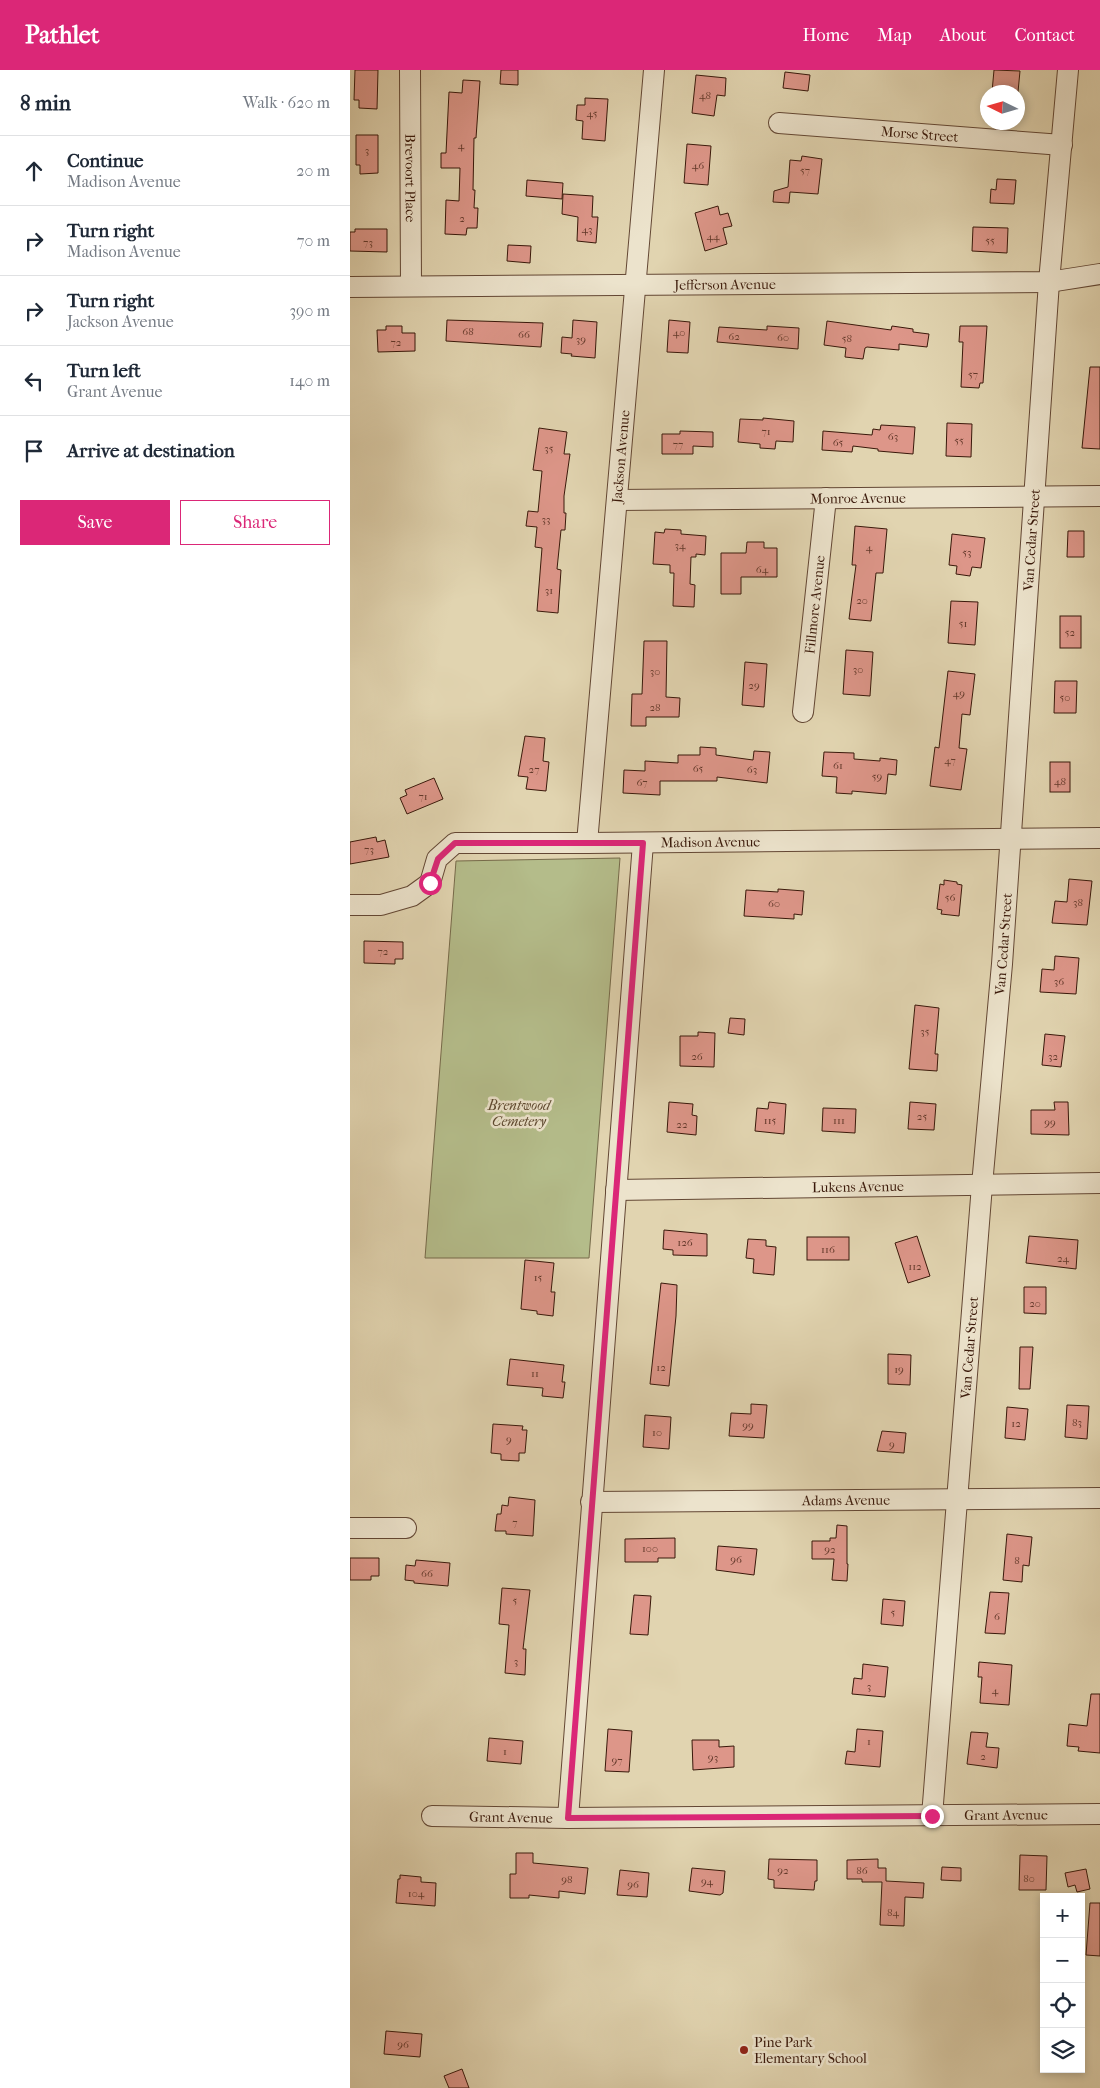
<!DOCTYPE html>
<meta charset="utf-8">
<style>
body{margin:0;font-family:"IM FELL French Canon",serif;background:#f6f6f7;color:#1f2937}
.controls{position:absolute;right:15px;bottom:15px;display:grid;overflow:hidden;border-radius:0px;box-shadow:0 2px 8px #0003}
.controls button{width:45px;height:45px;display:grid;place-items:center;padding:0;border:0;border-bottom:1px solid #e0e1e3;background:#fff;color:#1f2937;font:25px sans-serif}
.compass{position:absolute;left:630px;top:15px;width:45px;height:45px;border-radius:50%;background:#fff;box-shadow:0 2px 8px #0003;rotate:275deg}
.stop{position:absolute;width:15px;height:15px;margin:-11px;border:4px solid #db2777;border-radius:50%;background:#fff}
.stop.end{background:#db2777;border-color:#fff;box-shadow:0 1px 5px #0008}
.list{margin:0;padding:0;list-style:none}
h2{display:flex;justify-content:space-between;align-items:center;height:65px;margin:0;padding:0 20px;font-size:21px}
h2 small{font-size:16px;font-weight:400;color:#747a83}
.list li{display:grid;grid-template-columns:32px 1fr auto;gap:15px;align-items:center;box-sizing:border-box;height:70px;padding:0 20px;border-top:1px solid #e0e1e3}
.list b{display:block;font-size:19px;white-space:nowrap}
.list p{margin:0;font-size:16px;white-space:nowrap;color:#747a83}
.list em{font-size:16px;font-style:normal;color:#747a83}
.actions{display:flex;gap:10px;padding:15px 20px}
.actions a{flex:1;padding:11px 0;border:1px solid #db2777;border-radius:0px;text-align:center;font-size:18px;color:#db2777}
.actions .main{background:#db2777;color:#fff}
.icon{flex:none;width:28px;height:28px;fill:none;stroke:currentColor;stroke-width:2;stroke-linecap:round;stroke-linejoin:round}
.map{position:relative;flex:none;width:750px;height:2018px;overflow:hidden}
header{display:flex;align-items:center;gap:30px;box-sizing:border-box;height:70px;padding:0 25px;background:#db2777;color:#fff}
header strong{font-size:24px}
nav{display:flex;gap:28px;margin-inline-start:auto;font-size:18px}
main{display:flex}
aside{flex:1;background:#fff}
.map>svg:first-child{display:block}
.green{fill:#b4bc8a;stroke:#766a4a}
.building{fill:#dd9689;stroke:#39180a}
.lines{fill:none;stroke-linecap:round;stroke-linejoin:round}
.minor-casing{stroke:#634734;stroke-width:22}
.minor{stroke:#ece3cc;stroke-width:20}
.route{stroke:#db2777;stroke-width:6}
.poi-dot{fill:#8f2418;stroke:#ece3cc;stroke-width:2}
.labels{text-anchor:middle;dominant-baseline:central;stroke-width:5;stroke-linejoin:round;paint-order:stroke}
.number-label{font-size:11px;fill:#62382a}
.street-label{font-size:14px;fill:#39180a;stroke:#ece3cc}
.park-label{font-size:14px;font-style:italic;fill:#5e4930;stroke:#ece3cc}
.poi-label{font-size:14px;fill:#39180a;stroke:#ece3cc;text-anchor:start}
</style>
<header>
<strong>Pathlet</strong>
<nav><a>Home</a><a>Map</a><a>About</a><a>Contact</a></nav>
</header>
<main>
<aside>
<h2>8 min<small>Walk · 620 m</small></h2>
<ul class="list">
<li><svg class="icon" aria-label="ahead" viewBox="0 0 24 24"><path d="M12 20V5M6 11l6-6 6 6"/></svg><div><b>Continue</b><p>Madison Avenue</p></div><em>20 m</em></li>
<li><svg class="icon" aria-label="right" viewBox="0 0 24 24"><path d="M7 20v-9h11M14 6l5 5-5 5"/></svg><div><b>Turn right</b><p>Madison Avenue</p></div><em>70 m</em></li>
<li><svg class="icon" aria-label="right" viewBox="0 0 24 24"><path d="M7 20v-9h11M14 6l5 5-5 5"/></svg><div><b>Turn right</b><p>Jackson Avenue</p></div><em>390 m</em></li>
<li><svg class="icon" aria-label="left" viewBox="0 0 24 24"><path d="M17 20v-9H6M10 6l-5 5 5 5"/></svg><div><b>Turn left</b><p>Grant Avenue</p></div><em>140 m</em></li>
<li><svg class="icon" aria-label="arrive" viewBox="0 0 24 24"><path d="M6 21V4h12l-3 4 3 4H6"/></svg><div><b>Arrive at destination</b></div></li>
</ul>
<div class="actions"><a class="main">Save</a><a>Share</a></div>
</aside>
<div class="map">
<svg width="750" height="2018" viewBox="0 0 750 2018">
<rect width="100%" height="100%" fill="#e1d4b0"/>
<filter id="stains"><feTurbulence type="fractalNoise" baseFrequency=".004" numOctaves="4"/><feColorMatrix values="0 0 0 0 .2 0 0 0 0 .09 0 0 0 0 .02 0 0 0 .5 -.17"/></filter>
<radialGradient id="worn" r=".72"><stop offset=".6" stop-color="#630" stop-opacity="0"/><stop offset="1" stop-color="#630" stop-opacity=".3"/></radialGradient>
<polygon class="green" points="270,788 239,1188 75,1188 106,791"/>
<g class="building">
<polygon points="5,0 28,0 27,39 9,38 9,30 4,30"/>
<polygon points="151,0 168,0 168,15 150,14"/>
<polygon points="644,0 670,1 668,22 642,22"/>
<polygon points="435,2 460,5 458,21 433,18"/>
<polygon points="346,5 376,8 375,26 367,25 364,46 342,43"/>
<polygon points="113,10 130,11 126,68 124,68 123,120 125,120 124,138 128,138 127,158 117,158 116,165 95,164 96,130 109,131 110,98 91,98 91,83 96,83 99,22 112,23"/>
<polygon points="235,28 258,29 255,71 232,69 233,51 226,50 227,35 235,35"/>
<polygon points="6,65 28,65 28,103 10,104 10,95 6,95"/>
<polygon points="337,74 361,76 358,115 334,113"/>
<polygon points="452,86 472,89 468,124 440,122 439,133 423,132 424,121 438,117 440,90 451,91"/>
<polygon points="647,109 666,110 664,134 640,133 641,119 646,120"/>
<polygon points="177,110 213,113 212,129 176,126"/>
<polygon points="213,124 243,126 242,147 248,147 246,173 227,171 228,147 212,144"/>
<polygon points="368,136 370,145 378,143 382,156 373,158 377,174 355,181 345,143"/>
<polygon points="623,157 658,158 657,183 622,181"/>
<polygon points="5,159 37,159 37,182 0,181 0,162 5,162"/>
<polygon points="158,175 181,176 180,193 157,191"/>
<polygon points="97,250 193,253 191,277 96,271"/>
<polygon points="223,250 247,252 245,288 221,286 222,284 211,283 212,267 222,268"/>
<polygon points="319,250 340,252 338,283 317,282"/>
<polygon points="477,251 541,260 542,256 563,259 563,262 579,264 577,277 549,274 549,280 517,277 515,278 513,289 495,287 496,278 474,275"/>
<polygon points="36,256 52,256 52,263 65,263 65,281 28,282 27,260 36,260"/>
<polygon points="417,256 449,258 448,279 367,272 369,257 417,260"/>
<polygon points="610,256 637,256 633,313 630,313 629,318 611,317 613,272 609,272"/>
<polygon points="740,297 750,297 750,379 732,378"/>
<polygon points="413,348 444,351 443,372 426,371 425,379 410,378 410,374 388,372 390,349 413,350"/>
<polygon points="597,353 622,354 621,387 596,386"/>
<polygon points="531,355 565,357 563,384 528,381 528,379 503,376 502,382 472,380 473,361 522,365 523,359 530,360"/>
<polygon points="189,358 217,362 214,384 220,384 214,426 214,443 216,443 215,460 211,460 207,499 211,500 208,543 187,541 192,478 185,477 187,457 176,456 178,441 188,442 192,401 183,400"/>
<polygon points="330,361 363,362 363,377 343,376 343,384 312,384 312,364 330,364"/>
<polygon points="505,456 537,459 533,503 526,503 521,551 499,549 506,495 502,495"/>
<polygon points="315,459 331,460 331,464 356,466 355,485 346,484 346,487 341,487 340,514 345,515 344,537 323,536 324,503 320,503 320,495 303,494 305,462 314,463"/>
<polygon points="718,461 734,461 734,487 717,487"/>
<polygon points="602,464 635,468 631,498 622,497 620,506 606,504 607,496 599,495"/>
<polygon points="397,472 414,472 414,478 427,478 427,507 391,507 391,524 371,524 371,483 396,483"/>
<polygon points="601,531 628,532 625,575 598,573"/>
<rect x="710" y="546" width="21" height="32"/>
<polygon points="294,571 317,571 316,627 330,628 329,647 296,647 296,656 281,656 282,624 292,624"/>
<polygon points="496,580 523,582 520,626 493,624"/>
<polygon points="395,592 417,594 414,637 392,635"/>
<polygon points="598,601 625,604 620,645 612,644 609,678 617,679 611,720 580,716 585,677 589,678"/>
<polygon points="705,611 727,611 726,643 704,643"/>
<polygon points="175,666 195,668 193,691 199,692 196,721 176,719 178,707 168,706"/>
<polygon points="350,677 366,678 366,685 403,690 404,681 420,682 417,713 367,707 367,711 310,711 310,725 273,723 274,700 295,701 295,691 328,693 328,685 350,685"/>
<polygon points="474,682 504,683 504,689 530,691 530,688 547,690 546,705 538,704 536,724 502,721 502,724 486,723 487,707 472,706"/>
<rect x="700" y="692" width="20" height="30"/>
<polygon points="84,708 93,729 57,744 50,728 57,725 55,720"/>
<polygon points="26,767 27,772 35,770 39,787 0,794 0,772"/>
<polygon points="719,809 742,811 737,855 702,853 705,831 717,832"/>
<polygon points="594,810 607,812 607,814 612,815 609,846 591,844 592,840 587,839 590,814 594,815"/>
<polygon points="428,819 454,821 452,845 444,844 444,849 394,846 396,820 428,822"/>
<polygon points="14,871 53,872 53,889 45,889 45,894 14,893"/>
<polygon points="705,886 729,888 726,924 690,922 692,899 704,900"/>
<polygon points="565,935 589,938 585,984 588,984 587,1001 559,999"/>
<polygon points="380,948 395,949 394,965 378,963"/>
<polygon points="348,962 365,963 364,997 330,996 330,966 348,966"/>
<polygon points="695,964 715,966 711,997 692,995"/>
<polygon points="319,1032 343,1034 342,1045 347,1046 346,1065 317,1062"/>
<polygon points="419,1032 436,1034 434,1064 405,1061 407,1038 418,1039"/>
<polygon points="560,1032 586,1034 584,1060 558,1059"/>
<polygon points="704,1032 718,1032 719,1065 681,1064 681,1040 705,1040"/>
<polygon points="473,1038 506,1039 505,1063 472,1061"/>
<polygon points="314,1160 357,1164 357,1186 323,1185 323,1180 313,1179"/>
<polygon points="567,1166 580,1206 558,1213 545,1173"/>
<polygon points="679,1166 728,1170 726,1199 676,1193"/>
<rect x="457" y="1167" width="42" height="23"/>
<polygon points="398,1169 416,1170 416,1176 426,1177 424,1205 403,1203 404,1189 396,1188"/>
<polygon points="175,1190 204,1193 201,1222 205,1222 203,1246 187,1244 187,1241 171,1239"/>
<polygon points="311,1213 327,1215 326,1246 319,1316 300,1314"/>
<polygon points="674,1217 696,1217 696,1244 674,1243"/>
<polygon points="670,1277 683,1277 680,1319 669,1319"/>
<polygon points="538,1284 561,1285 560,1315 538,1314"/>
<polygon points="160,1289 214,1295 212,1312 215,1312 213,1328 192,1326 193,1318 157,1315"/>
<polygon points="401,1334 417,1335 414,1368 379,1366 381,1343 401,1344"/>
<polygon points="717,1335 739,1336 737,1369 715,1367"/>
<polygon points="657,1337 678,1339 675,1370 655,1368"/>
<polygon points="295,1345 321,1347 319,1379 293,1377"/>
<polygon points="143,1354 173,1356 172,1360 177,1360 175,1383 169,1383 169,1391 151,1390 151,1384 141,1383"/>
<polygon points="532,1361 556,1363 554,1383 527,1381"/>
<polygon points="159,1427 185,1430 183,1466 156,1464 156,1461 145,1461 147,1444 151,1444 152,1435 158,1436"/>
<polygon points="487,1455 497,1456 497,1494 498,1494 497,1511 482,1510 484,1489 462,1489 462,1471 480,1471 480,1468 486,1468"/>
<polygon points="657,1464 682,1467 679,1496 673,1495 672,1512 653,1510"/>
<polygon points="325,1468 325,1488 308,1488 308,1492 275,1492 275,1469"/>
<polygon points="368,1476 407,1479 404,1505 366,1500"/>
<polygon points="0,1488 29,1488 29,1506 21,1506 21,1510 0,1510"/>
<polygon points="66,1490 100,1493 98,1516 64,1513 64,1511 55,1510 56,1495 65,1496"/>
<polygon points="152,1518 180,1520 173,1579 176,1579 175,1605 155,1603 159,1555 149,1554"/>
<polygon points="640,1522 659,1523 655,1564 635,1563"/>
<polygon points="284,1525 301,1526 298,1565 280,1564"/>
<polygon points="533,1529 555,1531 553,1556 531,1554"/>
<polygon points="629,1592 662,1595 659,1635 630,1633 632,1607 628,1607"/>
<polygon points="513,1594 538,1597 535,1627 502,1624 504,1608 512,1609"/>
<polygon points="741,1624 750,1624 750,1683 728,1681 729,1677 717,1676 719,1654 737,1656"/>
<polygon points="258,1659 282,1661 279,1702 255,1701"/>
<polygon points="507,1659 533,1661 530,1697 495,1694 497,1681 505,1682"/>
<polygon points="621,1662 638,1663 636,1677 649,1678 647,1698 617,1694"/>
<polygon points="139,1668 173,1671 171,1694 137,1691"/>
<polygon points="342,1670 369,1670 369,1677 384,1676 384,1697 343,1700"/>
<polygon points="166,1783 183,1783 183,1793 238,1798 235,1824 209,1821 209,1828 179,1825 179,1828 160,1828 160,1804 166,1804"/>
<polygon points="670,1785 697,1786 696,1820 669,1820"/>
<polygon points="419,1789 467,1790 467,1811 465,1811 464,1820 424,1818 424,1810 418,1809"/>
<polygon points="528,1789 528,1798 536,1798 536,1811 574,1813 573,1828 555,1827 554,1856 530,1855 532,1812 512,1812 512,1809 497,1809 497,1790"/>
<polygon points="592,1797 611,1798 611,1811 591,1810"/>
<polygon points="342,1798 375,1801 373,1823 370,1825 339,1821"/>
<polygon points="736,1799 740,1819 727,1822 725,1815 718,1817 715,1803"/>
<polygon points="270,1800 299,1803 297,1827 267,1825"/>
<polygon points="50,1805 71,1807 71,1812 86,1813 85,1836 46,1833 48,1809 50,1809"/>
<polygon points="740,1833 750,1833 750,1886 736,1885"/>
<polygon points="36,1961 72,1964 70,1987 34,1984"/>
<polygon points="112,1999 119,2018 99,2018 94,2006"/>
</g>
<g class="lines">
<g class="minor-casing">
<g id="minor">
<path id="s1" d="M60,0L61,216"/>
<path id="s2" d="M429,53L712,75"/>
<path id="s3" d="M0,217L699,212L750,204"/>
<path id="s4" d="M267,430L750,426"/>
<path id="s5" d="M453,642L476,428"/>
<path id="s6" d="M237,773L304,0"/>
<path id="s7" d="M0,835H31L62,826L80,813L87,789L105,773H237L750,768"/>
<path id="s8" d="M266,1120L750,1113"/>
<path id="s9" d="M241,1432L750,1428"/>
<polyline points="0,1458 56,1458"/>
<path id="s10" d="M82,1746L218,1748L750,1744"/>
<path id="s11" d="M582,1746L632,1115L652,894L699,212L718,0"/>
<polyline points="218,1748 293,773"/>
</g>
</g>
<use href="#minor" class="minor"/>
</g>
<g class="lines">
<polyline class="route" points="80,813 88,789 105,773 293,773 218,1748 582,1746"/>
</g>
<circle class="poi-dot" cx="394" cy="1980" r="5"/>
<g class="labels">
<g class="number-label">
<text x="355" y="25">48</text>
<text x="242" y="43">45</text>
<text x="111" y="75">4</text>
<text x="17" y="80">3</text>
<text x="348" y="95">46</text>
<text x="455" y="100">57</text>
<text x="112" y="148">2</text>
<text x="237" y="159">43</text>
<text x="363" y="166">44</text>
<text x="640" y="170">55</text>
<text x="18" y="172">73</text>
<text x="118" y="261">68</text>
<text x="329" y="262">40</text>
<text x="174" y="264">66</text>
<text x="384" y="266">62</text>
<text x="433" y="267">60</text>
<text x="497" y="268">58</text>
<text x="231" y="269">39</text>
<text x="46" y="272">72</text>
<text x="623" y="304">57</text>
<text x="416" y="361">71</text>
<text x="543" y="366">63</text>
<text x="609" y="370">55</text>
<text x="488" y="372">65</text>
<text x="328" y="374">77</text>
<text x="199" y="378">35</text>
<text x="196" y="449">33</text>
<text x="330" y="475">34</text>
<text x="519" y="477">4</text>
<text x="617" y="482">53</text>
<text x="412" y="499">64</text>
<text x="199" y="520">31</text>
<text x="512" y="530">20</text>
<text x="613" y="553">51</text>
<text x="720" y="562">52</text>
<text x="508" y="599">30</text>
<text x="305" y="601">30</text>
<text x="404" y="615">29</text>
<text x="609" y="623">49</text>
<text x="715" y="627">50</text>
<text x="305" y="637">28</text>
<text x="600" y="690">47</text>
<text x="488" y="695">61</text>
<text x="348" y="698">65</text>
<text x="184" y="699">27</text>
<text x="402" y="699">63</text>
<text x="527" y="706">59</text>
<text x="710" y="711">48</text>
<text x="292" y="712">67</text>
<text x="73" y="726">71</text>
<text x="19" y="779">73</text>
<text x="600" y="827">56</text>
<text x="728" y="832">38</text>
<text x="424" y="833">60</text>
<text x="33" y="881">72</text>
<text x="709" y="911">36</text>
<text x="575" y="961">35</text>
<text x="347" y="986">26</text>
<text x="703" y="986">32</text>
<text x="572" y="1046">25</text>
<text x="420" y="1050">115</text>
<text x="489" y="1050">111</text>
<text x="700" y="1052">99</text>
<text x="332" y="1054">22</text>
<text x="335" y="1172">126</text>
<text x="478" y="1179">116</text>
<text x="713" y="1188">24</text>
<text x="565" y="1196">112</text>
<text x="188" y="1207">15</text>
<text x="685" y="1233">20</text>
<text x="311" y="1297">12</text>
<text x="549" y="1299">19</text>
<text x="185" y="1303">11</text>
<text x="727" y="1352">83</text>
<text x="666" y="1353">12</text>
<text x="398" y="1355">99</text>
<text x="307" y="1362">10</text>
<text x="159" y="1369">9</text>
<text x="542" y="1374">9</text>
<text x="165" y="1452">7</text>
<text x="300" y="1478">100</text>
<text x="480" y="1479">92</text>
<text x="386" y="1489">96</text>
<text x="667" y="1490">8</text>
<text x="77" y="1503">66</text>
<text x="165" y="1530">5</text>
<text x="543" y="1542">5</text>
<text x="647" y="1546">6</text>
<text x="166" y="1591">3</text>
<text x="519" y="1616">3</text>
<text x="645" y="1620">4</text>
<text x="519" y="1671">1</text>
<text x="155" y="1681">1</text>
<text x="633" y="1686">2</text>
<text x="363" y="1687">93</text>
<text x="267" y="1690">97</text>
<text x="433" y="1800">92</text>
<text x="512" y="1800">86</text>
<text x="679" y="1808">80</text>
<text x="217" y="1809">98</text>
<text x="357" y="1811">94</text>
<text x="283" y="1814">96</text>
<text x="66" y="1823">104</text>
<text x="543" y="1842">84</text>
<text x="53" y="1974">96</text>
</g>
<g class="street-label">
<text stroke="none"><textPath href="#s2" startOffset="141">Morse Street</textPath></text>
<text stroke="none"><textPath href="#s1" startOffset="108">Brevoort Place</textPath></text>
<text stroke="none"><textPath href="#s3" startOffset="375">Jefferson Avenue</textPath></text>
<text stroke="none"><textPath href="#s6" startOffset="388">Jackson Avenue</textPath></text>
<text stroke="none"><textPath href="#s4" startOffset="241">Monroe Avenue</textPath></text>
<text stroke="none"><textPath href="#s11" startOffset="1280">Van Cedar Street</textPath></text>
<text stroke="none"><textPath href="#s5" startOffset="108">Fillmore Avenue</textPath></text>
<text stroke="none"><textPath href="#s7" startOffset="390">Madison Avenue</textPath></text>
<text stroke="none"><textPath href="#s11" startOffset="875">Van Cedar Street</textPath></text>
<text stroke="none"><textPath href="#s8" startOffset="242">Lukens Avenue</textPath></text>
<text stroke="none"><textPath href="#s11" startOffset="470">Van Cedar Street</textPath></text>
<text stroke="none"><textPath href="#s9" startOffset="255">Adams Avenue</textPath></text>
<text stroke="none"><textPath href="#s10" startOffset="574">Grant Avenue</textPath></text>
<text stroke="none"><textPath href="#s10" startOffset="79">Grant Avenue</textPath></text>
</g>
<g class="park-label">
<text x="169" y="1035">Brentwood<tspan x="169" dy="16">Cemetery</tspan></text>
</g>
<g class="poi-label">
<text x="404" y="1972">Pine Park<tspan x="404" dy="16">Elementary School</tspan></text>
</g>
</g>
<rect width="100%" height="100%" filter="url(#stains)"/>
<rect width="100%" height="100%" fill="url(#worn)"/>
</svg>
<div class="controls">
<button>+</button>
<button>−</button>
<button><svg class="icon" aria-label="locate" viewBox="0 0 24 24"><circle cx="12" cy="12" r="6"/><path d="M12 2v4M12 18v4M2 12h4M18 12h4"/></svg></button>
<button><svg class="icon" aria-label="layers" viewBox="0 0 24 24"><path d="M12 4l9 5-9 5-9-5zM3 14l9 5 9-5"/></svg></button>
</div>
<svg class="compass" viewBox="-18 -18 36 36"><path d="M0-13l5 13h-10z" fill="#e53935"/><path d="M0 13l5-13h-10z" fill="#747a83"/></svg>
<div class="stop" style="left:80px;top:813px"></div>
<div class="stop end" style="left:582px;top:1746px"></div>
</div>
</main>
